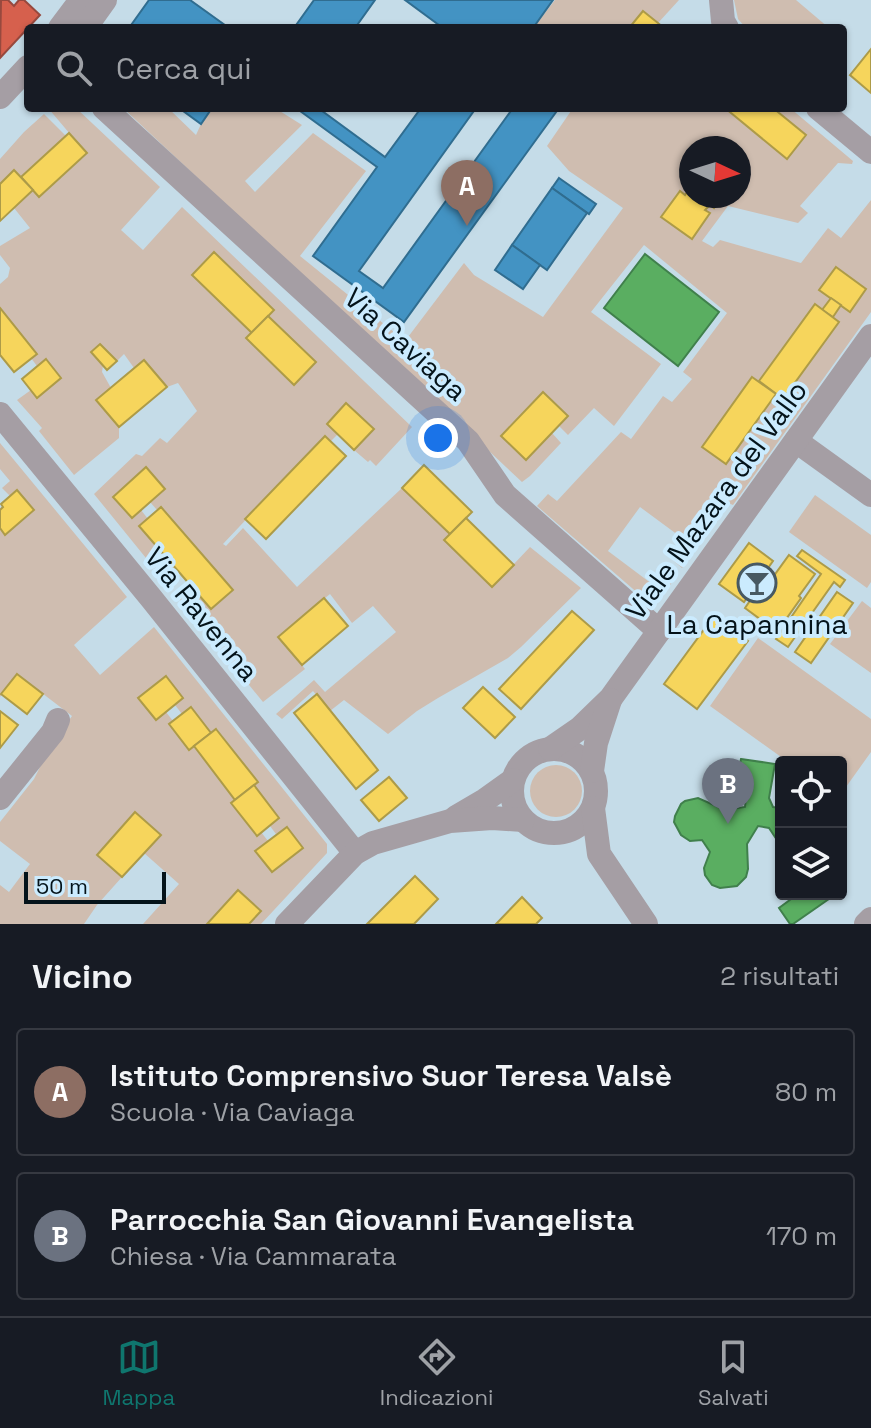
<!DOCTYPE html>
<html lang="it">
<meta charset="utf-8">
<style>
body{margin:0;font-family:"Space Grotesk",sans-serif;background:#20242c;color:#f1f3f6}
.controls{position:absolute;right:24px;bottom:24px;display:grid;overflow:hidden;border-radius:8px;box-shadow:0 2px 6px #0004}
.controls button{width:72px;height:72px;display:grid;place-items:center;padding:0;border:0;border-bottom:2px solid #363941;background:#171b24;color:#f1f3f6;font:40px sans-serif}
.compass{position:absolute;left:679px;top:136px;width:72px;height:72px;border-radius:50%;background:#171b24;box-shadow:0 2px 6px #0004;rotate:94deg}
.scale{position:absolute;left:24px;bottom:20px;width:142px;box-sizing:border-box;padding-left:8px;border:4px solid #04131a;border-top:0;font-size:22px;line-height:28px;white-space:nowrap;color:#04131a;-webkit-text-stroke:6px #cbebfe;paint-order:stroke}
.you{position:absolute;left:438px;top:438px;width:28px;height:28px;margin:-20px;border:6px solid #fff;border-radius:50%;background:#1a73e8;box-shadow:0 0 0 12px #1a73e833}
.badge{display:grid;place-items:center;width:52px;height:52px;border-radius:50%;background:#0f766e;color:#fff;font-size:26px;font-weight:700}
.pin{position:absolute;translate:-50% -66px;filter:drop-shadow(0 2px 4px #0008)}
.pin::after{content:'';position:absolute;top:42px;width:28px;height:24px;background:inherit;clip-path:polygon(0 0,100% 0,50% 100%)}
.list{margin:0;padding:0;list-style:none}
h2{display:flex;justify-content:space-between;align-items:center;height:104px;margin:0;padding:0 32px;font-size:34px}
h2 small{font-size:26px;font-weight:400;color:#9ea1a6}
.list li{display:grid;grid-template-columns:52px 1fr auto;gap:24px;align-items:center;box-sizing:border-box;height:128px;margin:0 16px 16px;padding:0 16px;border:2px solid #363941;border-radius:8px}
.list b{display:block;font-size:30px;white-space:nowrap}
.list p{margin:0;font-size:26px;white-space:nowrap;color:#9ea1a6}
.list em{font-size:26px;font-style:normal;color:#9ea1a6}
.icon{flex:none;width:44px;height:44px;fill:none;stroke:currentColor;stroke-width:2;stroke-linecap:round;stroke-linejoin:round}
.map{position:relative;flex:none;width:871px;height:924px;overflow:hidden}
.search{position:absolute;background:#171b24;box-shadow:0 2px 6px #0004;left:24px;right:24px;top:24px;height:88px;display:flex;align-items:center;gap:20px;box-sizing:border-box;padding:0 28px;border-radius:8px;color:#9ea1a6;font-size:30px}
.sheet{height:392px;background:#171b24}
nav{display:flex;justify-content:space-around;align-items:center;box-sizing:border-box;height:112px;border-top:2px solid #363941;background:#171b24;font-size:22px;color:#9ea1a6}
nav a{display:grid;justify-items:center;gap:4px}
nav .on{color:#0f766e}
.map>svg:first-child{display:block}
.green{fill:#cfbdb0;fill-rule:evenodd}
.homes{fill:#f6d55c;stroke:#ad9b48;stroke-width:2}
.shops{fill:#d6604d;stroke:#97493e;stroke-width:2}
.schools{fill:#4393c3;stroke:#306d90;stroke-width:2}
.public{fill:#5aae61;stroke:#40804c;stroke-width:2}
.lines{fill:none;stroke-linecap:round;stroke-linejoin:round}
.minor{stroke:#a59ea4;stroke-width:24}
.labels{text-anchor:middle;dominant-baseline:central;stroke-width:8;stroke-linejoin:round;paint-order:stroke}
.street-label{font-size:28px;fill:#04131a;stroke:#cbebfe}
.poi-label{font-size:28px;fill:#04131a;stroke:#cbebfe}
</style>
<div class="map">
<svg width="871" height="924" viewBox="0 0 871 924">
<rect width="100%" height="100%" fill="#c5dce8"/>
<g class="green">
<polygon points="555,0 679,0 658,23 629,28 533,28"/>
<polygon points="734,0 796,0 829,28 746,28 738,19"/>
<path d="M48,108H76L160,187L121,230L143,250L182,207L412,427L376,466L370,460L368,462L354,450L373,429L346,403L327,423L338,434L330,442L324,437L223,544L226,546L243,528L297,587L402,488L450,534L445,540L492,587L530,547L581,588L521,647L508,658L438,698L417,711L388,734L344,700L330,711L313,691L282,719L276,714L314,680L325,692L396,632L373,606L352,623L330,594L279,636L305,669L263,702L175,594L188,583L211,609L161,507L157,510L150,502L165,488L146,468L113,497L131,518L141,510L148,519L139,527L176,569L163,579L94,494L136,454L142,456L160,438L167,443L197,411L178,383L167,387L144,360L134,368L124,354L117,361L100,344L91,353L103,366L102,372L111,388L97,401L119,427V438L74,475L39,431L42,428L17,400L31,390L37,397L61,377L46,359L37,366L31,358L36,353L0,308V284L8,277L10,268L0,255V246L30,228L14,208L33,190L40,197L87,154ZM252,333L315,362L316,363L294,384L247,339Z"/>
<path d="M123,108H168L196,135L201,124L212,108H275L302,125L245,181L255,192L313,133L366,171L300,256L405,341L464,263L474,275L543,317L623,208L569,171L547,146L573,108H725L787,158L773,108H790L853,161L852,164L838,163L800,206L808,213L798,223L728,206L702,241L713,247L720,240L801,263L828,228L841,238L871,200V312L733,505L726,502L682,568L669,557L682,538L640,507L608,551L656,587L664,576L672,582L668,589L650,600L640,595L537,506L548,494L557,501L621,432L631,439L663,396L672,402L692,379L683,372L727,313L644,245L591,312L661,364L614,426L594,408L568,435L559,426L568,416L501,436L526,460L552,433L561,443L530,476L522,482ZM691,148H739V196H722L714,207L710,205L705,210L710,214L692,239L662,217L680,192L685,195L689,189L684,185L691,176ZM836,267L866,289L850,312L820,290ZM815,304L839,322L783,399L776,394L725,464L702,447L752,377L759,381Z"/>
<polygon points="44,114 66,136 21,177 14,171 0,184 0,159 24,132"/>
<path d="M0,443L127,597L74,645L100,675L154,627L327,844V853L261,924H249L261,910L238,890L207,924H143L179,884L144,853L160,835L135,812L98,854L122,877L97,905L84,924H0V885L9,892L30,864L0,841V822L34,779L50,747L72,716L17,674L0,697V528L5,534L17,490L10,496L2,488L10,481L0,469ZM166,676L183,698L175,705L182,714L191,707L211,733L217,729L258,782L254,785L279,818L270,826L276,834L287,827L303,848L273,872L256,851L268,841L261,832L256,836L232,804L235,800L194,746L189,750L169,724L173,721L166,712L156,720L138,698Z"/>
<polygon points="815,495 871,535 871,582 867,588 789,532"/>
<polygon points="862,601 871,608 871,673 830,644"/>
<polygon points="758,638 871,719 871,752 841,794 841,762 788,762 710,706"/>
<circle cx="556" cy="791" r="26"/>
</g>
<g class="homes">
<polygon points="643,11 658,23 664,28 629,28"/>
<polygon points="871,49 871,93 850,75"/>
<polygon points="725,108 773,108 806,135 787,159"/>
<polygon points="69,133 87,153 39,197 21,177"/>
<polygon points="14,170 33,190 0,221 0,184"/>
<polygon points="691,176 691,196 722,196 714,208 710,205 705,210 710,213 692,239 661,217 680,191 685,195 689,189 684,186"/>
<polygon points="214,252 274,310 252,333 192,275"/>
<polygon points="836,267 866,289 850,312 819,290"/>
<polygon points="831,298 841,305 833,317 822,310"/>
<polygon points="815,304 839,322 783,399 759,381"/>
<polygon points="0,308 37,354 14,372 0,355"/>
<polygon points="268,316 316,362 294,385 246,338"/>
<polygon points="100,344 117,361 107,370 91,352"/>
<polygon points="46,359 61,378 37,398 22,379"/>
<polygon points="144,360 167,387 119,427 96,400"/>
<polygon points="752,377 776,394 726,464 702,447"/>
<polygon points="543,392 568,416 526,460 501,436"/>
<polygon points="346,403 374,429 354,450 327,424"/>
<polygon points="325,436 346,456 266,539 245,519"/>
<polygon points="424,465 472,512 450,534 402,488"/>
<polygon points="146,467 165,489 132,518 113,497"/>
<polygon points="17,490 34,510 5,535 0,528 0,510 3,507 1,504"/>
<polygon points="161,507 233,590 211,609 139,526"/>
<polygon points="466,518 514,565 492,587 444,540"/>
<polygon points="749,543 773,561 744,602 719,584"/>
<polygon points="802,550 845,580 840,587 834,582 788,647 776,639 821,574 797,556"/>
<polygon points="789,555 815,574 799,596 801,598 784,622 782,621 775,630 745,608 756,592 760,595"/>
<polygon points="837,592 853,603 811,663 795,652"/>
<polygon points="324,598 348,626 302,665 278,637"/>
<polygon points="572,611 594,630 521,709 499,689"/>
<polygon points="714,616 748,641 697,709 664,684"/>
<polygon points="17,674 43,694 27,714 1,694"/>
<polygon points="166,676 183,698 156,720 138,698"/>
<polygon points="483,687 515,717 495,738 463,708"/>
<polygon points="317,694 378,770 356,789 294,713"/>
<polygon points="191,707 211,733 189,750 169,724"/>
<polygon points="0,711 18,725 0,748"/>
<polygon points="216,729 258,782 235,800 194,746"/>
<polygon points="389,777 407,798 379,821 361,800"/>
<polygon points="254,785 279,818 257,836 231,803"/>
<polygon points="135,812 161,835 122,877 97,855"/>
<polygon points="287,827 303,848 272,872 255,851"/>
<polygon points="415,876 438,899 414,924 367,924"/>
<polygon points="238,890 261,911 249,924 207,924"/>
<polygon points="522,897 542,918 536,924 496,924"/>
</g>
<polygon class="shops" points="1,0 8,0 14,6 19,0 24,0 40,15 0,58"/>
<g class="schools">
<polygon points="149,0 190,0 229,28 129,28"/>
<polygon points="314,0 375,0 355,28 294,28"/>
<polygon points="405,0 553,0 533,28 443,28"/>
<polygon points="179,108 212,108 201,124"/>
<polygon points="296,108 318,108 385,157 421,108 476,108 359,271 383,288 513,108 559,108 404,322 313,256 377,167"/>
<polygon points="559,178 596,204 589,214 552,188"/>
<polygon points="552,188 587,213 547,270 512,245"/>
<polygon points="512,245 540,265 523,289 495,270"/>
</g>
<g class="public">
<polygon points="645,254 719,312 678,366 604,308"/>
<polygon points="741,759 775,764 769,798 773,807 781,808 781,846 769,828 758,826 747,844 748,869 746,877 737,886 720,888 712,885 705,875 704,868 710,852 702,840 690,841 681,835 674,822 675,816 681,804 685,801 698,798 725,810 745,807 746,797 733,795"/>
<polygon points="798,894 836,894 793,924 790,924 779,908"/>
</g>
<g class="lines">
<g class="minor">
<polyline points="721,0 723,21 727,28"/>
<polyline points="60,28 81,0"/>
<polyline points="85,28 105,0"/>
<polyline points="0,97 28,67"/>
<polyline points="104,108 468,441 505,495 659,631"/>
<polyline points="818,108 871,152"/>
<polyline points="0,414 151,598 355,853"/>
<polyline points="796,441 871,495"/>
<circle cx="554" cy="791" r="42"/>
<polyline points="550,749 579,729 611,698 871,336"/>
<polyline points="592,771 596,743 610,700"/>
<polyline points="0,798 53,732 58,720"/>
<polyline points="593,808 599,854 646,924"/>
<polyline points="456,817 485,800 513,780"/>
<polyline points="287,924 355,853 373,843 450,821 492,818 523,820"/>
<polyline points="866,924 871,919"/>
</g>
</g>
<defs>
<g id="bar-ring" transform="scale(2)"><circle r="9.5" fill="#cbebfe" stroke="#485962" stroke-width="1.5"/><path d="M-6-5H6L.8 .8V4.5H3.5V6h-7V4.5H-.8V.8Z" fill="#485962"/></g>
</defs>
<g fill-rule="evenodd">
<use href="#bar-ring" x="757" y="583"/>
</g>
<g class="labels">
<g class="street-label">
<text transform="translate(406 344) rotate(42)">Via Caviaga</text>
<text transform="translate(716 500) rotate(-54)">Viale Mazara del Vallo</text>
<text transform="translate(202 614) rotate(51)">Via Ravenna</text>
</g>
<g class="poi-label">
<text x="757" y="624">La Capannina</text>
</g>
</g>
</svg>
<div class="controls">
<button><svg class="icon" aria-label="locate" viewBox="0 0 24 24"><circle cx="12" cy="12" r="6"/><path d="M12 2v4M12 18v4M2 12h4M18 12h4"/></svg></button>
<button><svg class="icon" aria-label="layers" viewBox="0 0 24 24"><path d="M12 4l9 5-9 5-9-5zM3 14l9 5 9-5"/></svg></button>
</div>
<svg class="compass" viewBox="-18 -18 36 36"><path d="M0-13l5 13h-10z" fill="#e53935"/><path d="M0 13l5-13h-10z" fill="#9ea1a6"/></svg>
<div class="scale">50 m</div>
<div class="you"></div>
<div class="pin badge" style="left:467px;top:226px;background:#8d6e63">A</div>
<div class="pin badge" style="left:728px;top:824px;background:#6b7280">B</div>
<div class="search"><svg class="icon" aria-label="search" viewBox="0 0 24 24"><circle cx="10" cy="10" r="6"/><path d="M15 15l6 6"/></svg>Cerca qui</div>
</div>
<section class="sheet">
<h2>Vicino<small>2 risultati</small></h2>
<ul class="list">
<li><span class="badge" style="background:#8d6e63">A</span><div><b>Istituto Comprensivo Suor Teresa Valsè</b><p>Scuola · Via Caviaga</p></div><em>80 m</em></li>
<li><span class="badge" style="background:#6b7280">B</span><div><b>Parrocchia San Giovanni Evangelista</b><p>Chiesa · Via Cammarata</p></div><em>170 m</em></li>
</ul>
</section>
<nav>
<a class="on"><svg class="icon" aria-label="map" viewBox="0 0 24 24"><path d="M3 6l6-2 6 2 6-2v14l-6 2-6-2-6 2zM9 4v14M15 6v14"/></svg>Mappa</a>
<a><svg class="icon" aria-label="directions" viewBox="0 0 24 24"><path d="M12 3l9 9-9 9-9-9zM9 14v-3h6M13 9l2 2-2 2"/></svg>Indicazioni</a>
<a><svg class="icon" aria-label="saved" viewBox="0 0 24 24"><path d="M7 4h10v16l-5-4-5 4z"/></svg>Salvati</a>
</nav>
